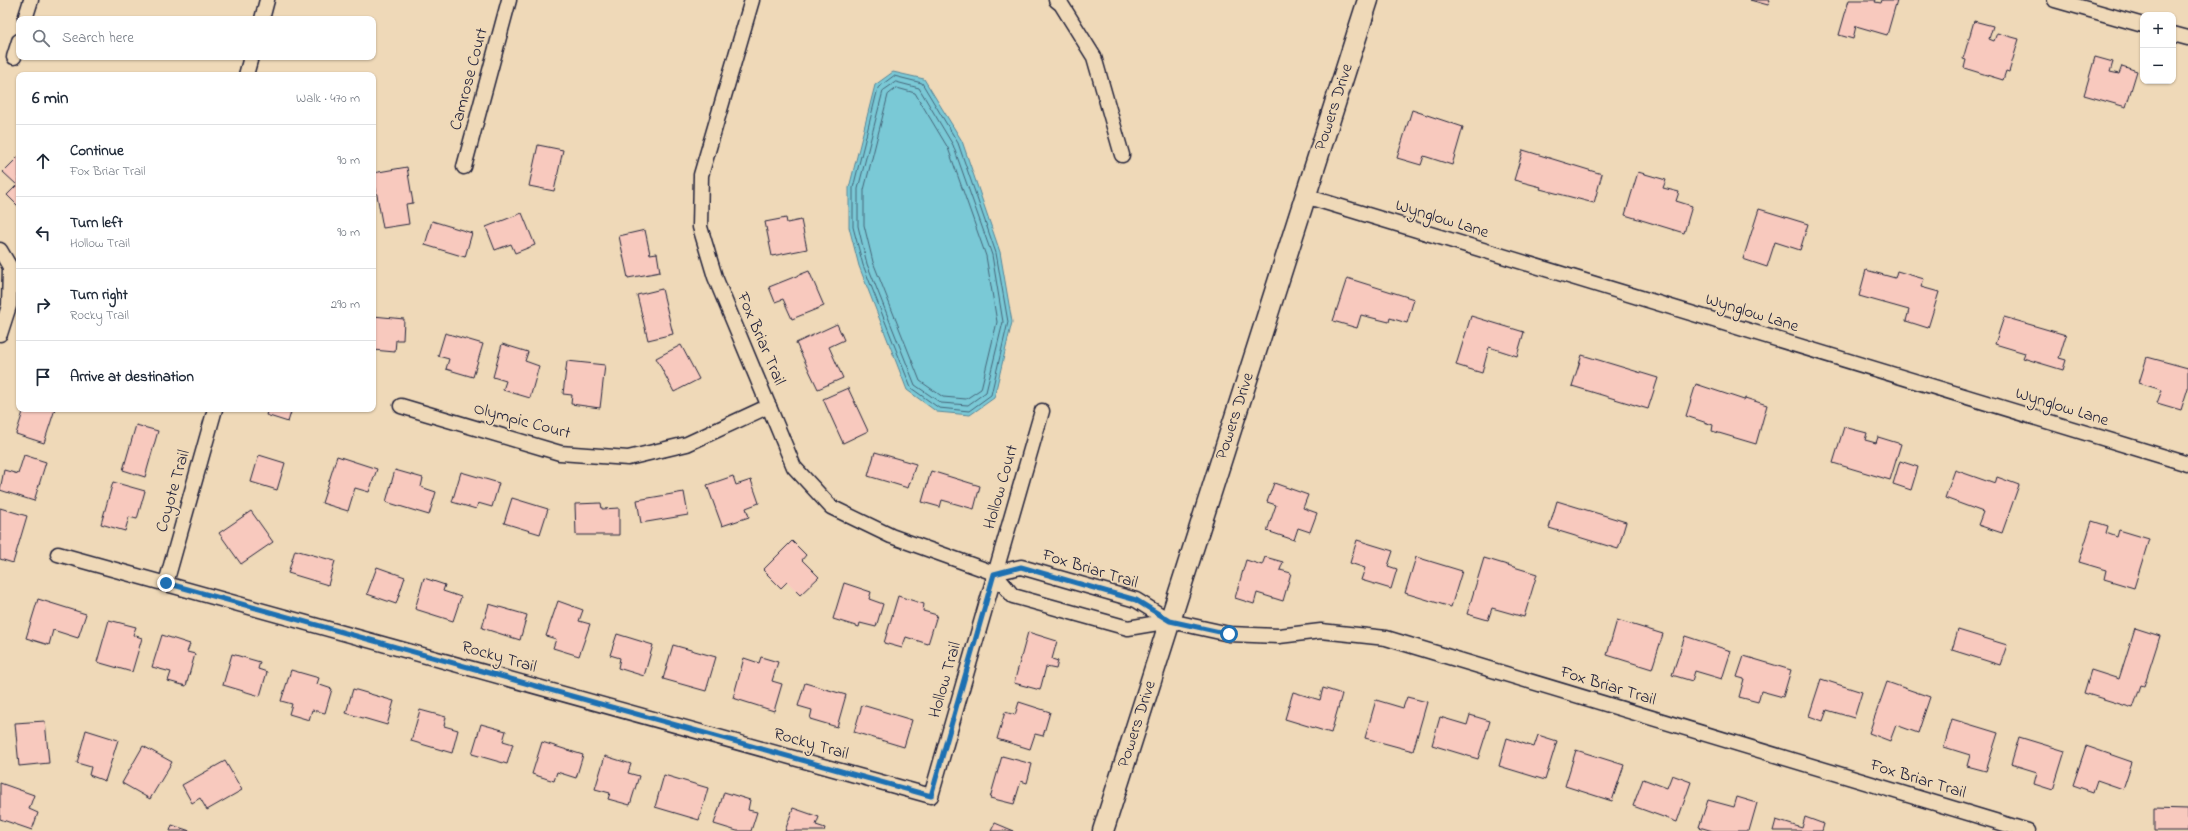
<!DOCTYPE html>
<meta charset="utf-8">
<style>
body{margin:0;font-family:"Indie Flower",sans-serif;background:#f2f2f3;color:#1f2937}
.controls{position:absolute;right:12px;top:12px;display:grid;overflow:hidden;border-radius:8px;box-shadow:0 1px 3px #0004}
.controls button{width:36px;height:36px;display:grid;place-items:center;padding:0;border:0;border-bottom:1px solid #e0e1e3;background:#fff;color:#1f2937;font:20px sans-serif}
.stop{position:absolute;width:12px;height:12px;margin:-9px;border:3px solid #1f6fb2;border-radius:50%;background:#fff}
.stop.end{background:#1f6fb2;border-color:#fff;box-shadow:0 1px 4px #0008}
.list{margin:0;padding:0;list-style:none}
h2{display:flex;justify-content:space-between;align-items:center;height:52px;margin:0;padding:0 16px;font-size:17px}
h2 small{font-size:13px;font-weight:400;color:#747a83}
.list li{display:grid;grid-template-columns:26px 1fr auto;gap:12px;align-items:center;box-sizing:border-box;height:72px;padding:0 16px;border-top:1px solid #e0e1e3}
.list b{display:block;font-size:15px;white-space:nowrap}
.list p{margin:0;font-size:13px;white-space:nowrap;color:#747a83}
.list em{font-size:13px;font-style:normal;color:#747a83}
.icon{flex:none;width:22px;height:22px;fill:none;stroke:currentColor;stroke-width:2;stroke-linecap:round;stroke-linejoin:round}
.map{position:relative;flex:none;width:2188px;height:831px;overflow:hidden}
.search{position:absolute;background:#fff;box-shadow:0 1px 3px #0004;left:16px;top:16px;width:360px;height:44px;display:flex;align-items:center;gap:10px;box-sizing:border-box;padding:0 14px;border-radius:8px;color:#747a83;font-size:15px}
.panel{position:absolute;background:#fff;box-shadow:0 1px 3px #0004;left:16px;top:72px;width:360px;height:340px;border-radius:8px}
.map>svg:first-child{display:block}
.water{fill:#7ac9d6;stroke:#578698}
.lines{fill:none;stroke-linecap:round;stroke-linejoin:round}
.shore{stroke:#456579;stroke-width:1}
.building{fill:#f8c9be;stroke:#22223b}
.street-casing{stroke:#22223b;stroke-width:17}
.secondary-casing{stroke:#22223b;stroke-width:23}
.street{stroke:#efd9b8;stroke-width:14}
.secondary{stroke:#efd9b8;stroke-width:20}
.route{stroke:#1f6fb2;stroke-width:5}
.labels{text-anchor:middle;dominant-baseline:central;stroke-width:3.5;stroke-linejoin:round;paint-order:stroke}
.street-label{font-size:17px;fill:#22223b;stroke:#efd9b8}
</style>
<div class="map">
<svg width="2188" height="831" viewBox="0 0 2188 831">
<rect width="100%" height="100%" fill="#efd9b8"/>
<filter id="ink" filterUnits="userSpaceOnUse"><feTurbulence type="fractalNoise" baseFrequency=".025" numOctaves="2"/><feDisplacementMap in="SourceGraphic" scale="8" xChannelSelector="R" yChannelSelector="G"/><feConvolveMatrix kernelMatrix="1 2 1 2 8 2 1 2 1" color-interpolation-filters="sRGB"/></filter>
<g filter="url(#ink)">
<polygon class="water" points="893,72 924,79 962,141 1000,252 1012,322 994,398 970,415 937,412 907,390 859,266 849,227 849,188 875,85"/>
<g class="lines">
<g class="shore">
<polygon points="894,76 922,83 958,143 996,253 1008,322 991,395 969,411 939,408 911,388 863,265 853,227 853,188 878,88"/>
<polygon points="896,82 919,88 953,145 992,255 1003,322 986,392 968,405 941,403 915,385 867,264 858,226 858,189 883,91"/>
<polygon points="897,88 915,93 948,148 986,256 997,322 981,389 966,399 943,397 920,381 873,262 864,225 864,190 888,95"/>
</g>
</g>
<g class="building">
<polygon points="1750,0 1770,0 1768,5"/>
<polygon points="1849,0 1876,0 1875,2 1881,3 1882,0 1897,0 1887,35 1856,26 1853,39 1839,35"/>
<polygon points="1974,21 1993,26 1989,39 1994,41 1997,33 2019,39 2009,72 2006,71 2003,80 1964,68 1966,60 1963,59"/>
<polygon points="2095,57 2113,62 2110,72 2119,74 2122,66 2137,71 2126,107 2084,95"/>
<polygon points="1412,110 1463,127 1452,165 1424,156 1421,165 1397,158"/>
<polygon points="538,145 563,150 554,191 529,186"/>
<polygon points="1523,150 1602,174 1594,203 1540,189 1541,187 1514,180"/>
<polygon points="19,156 19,207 7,195 17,185 3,172"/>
<polygon points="407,167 413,203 406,204 409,224 383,228 373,173"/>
<polygon points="1638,172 1666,180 1663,188 1679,192 1676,201 1692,206 1684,233 1625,215"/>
<polygon points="1759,209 1808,224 1800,250 1775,242 1767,267 1743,259"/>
<polygon points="522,213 535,245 515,253 511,244 495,250 486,227"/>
<polygon points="786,218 787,223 801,220 807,249 772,256 765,222"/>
<polygon points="432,221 472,233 465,257 425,245"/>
<polygon points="645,230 650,254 657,253 660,272 628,278 619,236"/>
<polygon points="1866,270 1895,278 1897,271 1924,279 1921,287 1939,292 1928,328 1906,321 1909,310 1859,296"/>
<polygon points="809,271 824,306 792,319 783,299 775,302 769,287"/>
<polygon points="1347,278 1414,299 1407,323 1390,318 1389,322 1361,315 1357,328 1333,321"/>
<polygon points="662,289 673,334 648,340 637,295"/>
<polygon points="373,316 404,319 403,340 396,340 395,352 373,350"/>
<polygon points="1471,316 1524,332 1517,356 1489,347 1482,373 1456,365"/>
<polygon points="2004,317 2066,335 2059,358 2066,360 2063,370 2023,358 2025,353 1995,344"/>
<polygon points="837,324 844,340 829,347 843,378 818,389 796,343"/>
<polygon points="445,333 483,344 473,377 446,369 449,359 438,356"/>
<polygon points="502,344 528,352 525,361 539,366 530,398 503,390 506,381 493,377"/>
<polygon points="681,345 699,379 674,392 656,358"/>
<polygon points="1582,355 1658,378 1648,409 1572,386"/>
<polygon points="2147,357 2188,368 2188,388 2181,410 2157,403 2162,390 2139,383"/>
<polygon points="567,361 605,365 600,408 571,404 572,395 563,394"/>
<polygon points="1696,384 1744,400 1745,398 1767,405 1756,444 1712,431 1713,425 1686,416"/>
<polygon points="848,388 868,431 843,443 823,399"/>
<polygon points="24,409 55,409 44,443 16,434"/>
<polygon points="268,409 292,409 288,422 266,415"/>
<polygon points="136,425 158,431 145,477 123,470"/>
<polygon points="1844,427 1867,433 1865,440 1876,443 1878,437 1901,444 1890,480 1833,463"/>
<polygon points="875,452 916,464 908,488 868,476"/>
<polygon points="24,455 46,462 34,501 0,490 4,470 18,474"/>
<polygon points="259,455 285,463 277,490 251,482"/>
<polygon points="337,456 377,469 369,492 355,488 348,511 322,503"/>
<polygon points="1900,461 1918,467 1911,490 1893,484"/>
<polygon points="395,470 423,478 421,487 436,492 429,515 386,502"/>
<polygon points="1955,470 1995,484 1997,477 2019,485 2002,533 1978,525 1983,512 1945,498"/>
<polygon points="931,471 980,486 974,509 942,500 940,507 922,502"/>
<polygon points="461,472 499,483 492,507 478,503 476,509 452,502"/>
<polygon points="733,476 736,485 751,480 759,503 746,508 749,517 722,526 707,485"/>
<polygon points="113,482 145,491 137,519 129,517 125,531 101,524"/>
<polygon points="1274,483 1308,495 1303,508 1317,513 1310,532 1298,528 1294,540 1267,531 1276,505 1267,502"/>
<polygon points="684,492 688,515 641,523 637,500"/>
<polygon points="512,498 548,509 540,534 504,523"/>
<polygon points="1557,501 1626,522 1618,549 1549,528"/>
<polygon points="601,503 602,509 619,508 619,535 576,535 575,504"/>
<polygon points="0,508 27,516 13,563 0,559"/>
<polygon points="251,511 273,542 241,564 219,533"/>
<polygon points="2092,521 2108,526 2106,533 2117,537 2119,530 2149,539 2134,588 2104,579 2106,570 2079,562"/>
<polygon points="1357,540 1393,551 1388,566 1397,569 1391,589 1361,580 1365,568 1350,563"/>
<polygon points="792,541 806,555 802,560 819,577 800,595 787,582 781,588 763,570"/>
<polygon points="295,550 335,561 328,585 288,573"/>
<polygon points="1265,557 1283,562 1280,570 1291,573 1283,601 1257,593 1254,604 1235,598 1246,560 1262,565"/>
<polygon points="1416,557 1462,571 1451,607 1405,593"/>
<polygon points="1484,558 1537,574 1524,617 1492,608 1488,620 1467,614"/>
<polygon points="377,567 405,577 396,604 367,594"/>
<polygon points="424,578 445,585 443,591 461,597 453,621 415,609"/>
<polygon points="844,583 871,592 869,599 883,604 876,627 860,623 859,627 833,619"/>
<polygon points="898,596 924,604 923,611 937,615 928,644 906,637 902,648 884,643"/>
<polygon points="38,599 86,614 78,638 53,630 49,645 26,638"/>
<polygon points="558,601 583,610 579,621 590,624 579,656 553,648 556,639 546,636"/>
<polygon points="489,604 527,615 520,640 482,628"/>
<polygon points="109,620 136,627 133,635 142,638 132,672 97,662"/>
<polygon points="1617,620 1663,634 1652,669 1607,655"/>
<polygon points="2135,628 2160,636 2144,686 2141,685 2133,708 2084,693 2091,670 2119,679"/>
<polygon points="1958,630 2007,645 2000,665 1952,650"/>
<polygon points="1028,632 1057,641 1052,659 1058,661 1056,669 1046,667 1040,690 1014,683"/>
<polygon points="617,634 653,645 644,676 618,668 620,658 610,655"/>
<polygon points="162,635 190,644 187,652 195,654 186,686 168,681 171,672 152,667"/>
<polygon points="1685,636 1731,651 1722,679 1695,671 1692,681 1672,675"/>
<polygon points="673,645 716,657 706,691 663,679"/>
<polygon points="232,654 260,662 258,669 267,672 260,696 223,685"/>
<polygon points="1744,656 1791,670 1783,697 1761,691 1758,702 1739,697 1744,679 1737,677"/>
<polygon points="761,657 778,662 772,681 782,684 774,711 733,698 744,658 759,663"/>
<polygon points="291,670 319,678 317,684 332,689 325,713 312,710 309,720 289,714 292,704 281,701"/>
<polygon points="1821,679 1862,692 1854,718 1827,710 1823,721 1809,716"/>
<polygon points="1887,682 1930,697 1918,733 1896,725 1890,741 1869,733"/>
<polygon points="805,683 846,695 837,727 810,719 812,710 798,706"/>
<polygon points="1323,688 1342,694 1331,733 1285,719 1293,692 1320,700"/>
<polygon points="353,689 394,701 387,725 346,713"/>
<polygon points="1407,697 1427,702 1413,751 1365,738 1376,700 1403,708"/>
<polygon points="1019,702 1050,712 1043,736 1035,734 1030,749 997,739 1005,712 1015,715"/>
<polygon points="862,705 912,720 904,747 854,732"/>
<polygon points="420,710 446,717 444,726 458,730 452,753 411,741"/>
<polygon points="1470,715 1490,721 1478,759 1432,745 1440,717 1467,725"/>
<polygon points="1952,719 1998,733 1986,771 1967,766 1970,755 1944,747"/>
<polygon points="45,721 49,763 19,766 15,723"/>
<polygon points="481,724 506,731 503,741 513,744 507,764 472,754"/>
<polygon points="86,730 118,740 105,781 89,775 91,767 77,763"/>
<polygon points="1538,735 1557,741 1545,780 1499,766 1507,738 1534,747"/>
<polygon points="2019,737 2065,751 2053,790 2034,784 2037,772 2011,764"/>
<polygon points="542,742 583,755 576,778 557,772 554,781 532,774"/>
<polygon points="143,746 172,762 150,799 122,783"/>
<polygon points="2086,746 2132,762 2123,789 2097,780 2093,792 2073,785"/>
<polygon points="1576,750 1624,765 1612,801 1565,786"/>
<polygon points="605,756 631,764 628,773 639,776 630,805 608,799 610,793 595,789"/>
<polygon points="1002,756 1032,764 1027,783 1021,781 1014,804 990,798"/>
<polygon points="225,761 242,790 207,810 200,798 192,803 182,785"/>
<polygon points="664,775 708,788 699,820 655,807"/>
<polygon points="1672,775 1691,782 1677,822 1633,806 1643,779 1667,788"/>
<polygon points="0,783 34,795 29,809 38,813 32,830 0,819"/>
<polygon points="724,792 750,800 748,810 757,812 751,831 737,831 714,824"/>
<polygon points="1737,797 1757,803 1749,831 1713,831 1699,827 1708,800 1734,807"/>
<polygon points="793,808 819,817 816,825 825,828 824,831 785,831"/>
<polygon points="2154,808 2188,809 2188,831 2154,831"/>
<polygon points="1805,817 1824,824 1822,831 1773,831 1776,820 1802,828"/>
<polygon points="995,823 1014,831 991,831"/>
<polygon points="172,825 190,831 170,831"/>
</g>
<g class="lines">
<g class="street-casing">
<g id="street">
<polyline points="752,0 701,175 700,227 715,277 794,467 831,507 891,536 994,573 1013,596 1128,628 1170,621"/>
<polyline points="1056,0 1061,4 1094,57 1122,155"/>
<polyline points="2055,0 2143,25"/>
<polyline points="25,19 31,0"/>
<polyline points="262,19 267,0"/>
<polyline points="2173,34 2188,38"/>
<polyline points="14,57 19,41"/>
<polyline points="246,75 251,57"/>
<polyline points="464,167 509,0"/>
<polyline points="1305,196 2188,464"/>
<polyline points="0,250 10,267 9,306 0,334"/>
<polyline points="401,406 560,453 628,458 687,444 769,406"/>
<polyline points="58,554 931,796 1042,411"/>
<polyline points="994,573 1021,567 1136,600 1170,621 1229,634 1279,636 1321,631 1386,638 2028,831"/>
<polyline points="166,583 215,409"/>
</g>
</g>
<g class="secondary-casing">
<polyline id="secondary" points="1103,831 1368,0"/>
</g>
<use href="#street" class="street"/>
<use href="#secondary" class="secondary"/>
</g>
</g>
<g class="lines" filter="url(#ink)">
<polyline class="route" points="166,583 931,796 994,574 1021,567 1136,600 1170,621 1229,634"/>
</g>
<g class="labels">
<g class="street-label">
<text transform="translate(469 79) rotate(-75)">Camrose Court</text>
<text transform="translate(1334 107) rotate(-72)">Powers Drive</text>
<text transform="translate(1442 219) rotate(17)">Wynglow Lane</text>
<text transform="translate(1752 313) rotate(17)">Wynglow Lane</text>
<text transform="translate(761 339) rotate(67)">Fox Briar Trail</text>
<text transform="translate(2062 407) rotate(17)">Wynglow Lane</text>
<text transform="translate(1235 416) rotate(-72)">Powers Drive</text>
<text transform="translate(522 421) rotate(15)">Olympic Court</text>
<text transform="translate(1001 487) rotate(-74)">Hollow Court</text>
<text transform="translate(173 491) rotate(-74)">Coyote Trail</text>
<text transform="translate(1090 569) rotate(17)">Fox Briar Trail</text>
<text transform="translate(499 657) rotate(16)">Rocky Trail</text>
<text transform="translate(945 680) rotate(-74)">Hollow Trail</text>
<text transform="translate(1608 686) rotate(17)">Fox Briar Trail</text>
<text transform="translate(1137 724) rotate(-72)">Powers Drive</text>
<text transform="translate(811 744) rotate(16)">Rocky Trail</text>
<text transform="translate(1918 779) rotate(17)">Fox Briar Trail</text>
</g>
</g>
</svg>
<div class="controls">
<button>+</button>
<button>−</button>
</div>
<div class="stop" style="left:1229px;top:634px"></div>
<div class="stop end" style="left:166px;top:583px"></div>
<div class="search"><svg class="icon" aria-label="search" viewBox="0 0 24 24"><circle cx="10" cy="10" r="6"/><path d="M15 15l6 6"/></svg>Search here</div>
<section class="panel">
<h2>6 min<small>Walk · 470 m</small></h2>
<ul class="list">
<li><svg class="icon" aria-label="ahead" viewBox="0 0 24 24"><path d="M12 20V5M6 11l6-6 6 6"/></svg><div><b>Continue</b><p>Fox Briar Trail</p></div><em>90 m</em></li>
<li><svg class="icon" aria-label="left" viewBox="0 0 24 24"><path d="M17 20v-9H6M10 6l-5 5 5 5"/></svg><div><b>Turn left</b><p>Hollow Trail</p></div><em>90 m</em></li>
<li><svg class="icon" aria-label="right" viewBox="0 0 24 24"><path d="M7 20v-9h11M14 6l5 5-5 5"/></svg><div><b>Turn right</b><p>Rocky Trail</p></div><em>290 m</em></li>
<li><svg class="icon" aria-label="arrive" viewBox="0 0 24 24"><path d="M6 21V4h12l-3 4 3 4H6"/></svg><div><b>Arrive at destination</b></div></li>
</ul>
</section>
</div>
